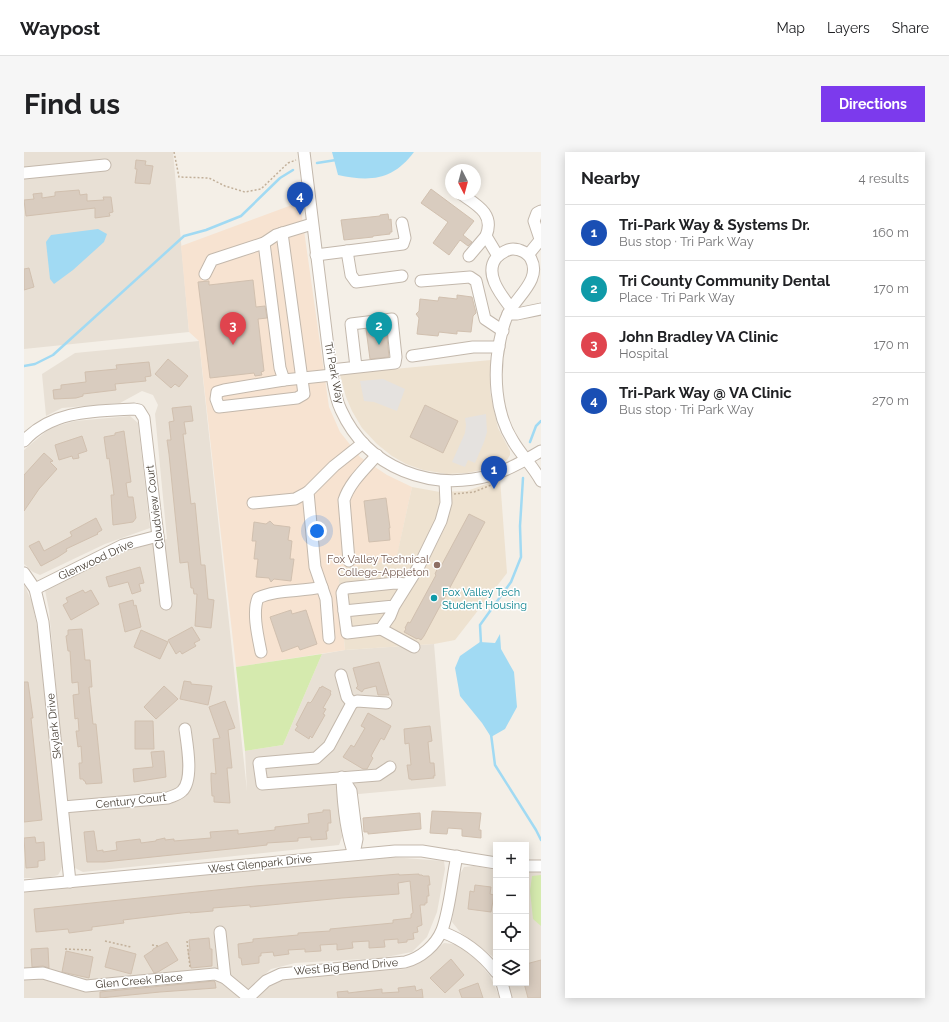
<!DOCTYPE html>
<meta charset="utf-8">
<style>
body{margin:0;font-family:Raleway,sans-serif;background:#f6f6f6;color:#202124}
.controls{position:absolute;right:12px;bottom:12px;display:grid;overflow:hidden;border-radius:0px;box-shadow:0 2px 10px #0003}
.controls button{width:36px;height:36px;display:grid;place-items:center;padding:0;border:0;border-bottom:1px solid #e0e0e0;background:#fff;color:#202124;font:20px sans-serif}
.compass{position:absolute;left:421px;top:12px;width:36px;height:36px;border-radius:50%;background:#fff;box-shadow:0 2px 10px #0003;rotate:174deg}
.you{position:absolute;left:293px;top:379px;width:14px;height:14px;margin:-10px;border:3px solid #fff;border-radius:50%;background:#1a73e8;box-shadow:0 0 0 6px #1a73e833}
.badge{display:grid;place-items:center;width:26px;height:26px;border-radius:50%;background:#7c3aed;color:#fff;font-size:13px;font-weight:700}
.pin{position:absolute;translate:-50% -33px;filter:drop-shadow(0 1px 2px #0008)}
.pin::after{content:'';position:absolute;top:21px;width:14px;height:12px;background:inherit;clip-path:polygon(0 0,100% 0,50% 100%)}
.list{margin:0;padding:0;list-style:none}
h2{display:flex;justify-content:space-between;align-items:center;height:52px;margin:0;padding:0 16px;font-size:17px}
h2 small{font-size:13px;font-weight:400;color:#757577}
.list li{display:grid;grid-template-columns:26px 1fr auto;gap:12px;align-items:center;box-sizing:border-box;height:56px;padding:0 16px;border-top:1px solid #e0e0e0}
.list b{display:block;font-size:15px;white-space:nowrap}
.list p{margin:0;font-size:13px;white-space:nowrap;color:#757577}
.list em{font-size:13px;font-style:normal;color:#757577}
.icon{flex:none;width:22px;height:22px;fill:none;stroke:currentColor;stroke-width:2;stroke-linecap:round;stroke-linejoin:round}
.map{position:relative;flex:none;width:517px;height:846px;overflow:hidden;border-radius:0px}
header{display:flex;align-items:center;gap:24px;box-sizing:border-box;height:56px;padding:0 20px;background:#fff;border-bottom:1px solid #e0e0e0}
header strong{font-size:19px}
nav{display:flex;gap:22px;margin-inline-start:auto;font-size:14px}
.intro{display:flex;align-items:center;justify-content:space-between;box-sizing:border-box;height:96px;padding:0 24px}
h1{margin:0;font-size:28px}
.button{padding:10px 18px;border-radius:0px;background:#7c3aed;color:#fff;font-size:14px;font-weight:700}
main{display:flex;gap:24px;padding:0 24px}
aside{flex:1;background:#fff;border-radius:0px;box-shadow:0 2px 10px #0003}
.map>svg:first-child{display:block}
.residential{fill:#e8e0d5}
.commercial{fill:#f7e3d1}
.education{fill:#eee2d0}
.green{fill:#d5eaae}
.parking{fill:#e5e2df}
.water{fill:#a1daf3}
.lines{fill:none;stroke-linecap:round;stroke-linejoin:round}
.stream{stroke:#a1daf3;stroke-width:2.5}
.building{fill:#d9ccbf;stroke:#d1c0af}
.minor-casing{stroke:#c3b8ac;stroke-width:13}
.path{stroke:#c2b09a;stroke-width:1.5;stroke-dasharray:2 2;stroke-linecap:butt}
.minor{stroke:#fff;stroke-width:11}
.education-dot{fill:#8d6e63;stroke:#fff;stroke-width:1.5}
.culture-dot{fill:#0f9aa8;stroke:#fff;stroke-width:1.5}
.labels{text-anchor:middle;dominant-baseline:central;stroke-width:3;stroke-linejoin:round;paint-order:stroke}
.street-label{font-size:11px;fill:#473f35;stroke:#fff}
.education-label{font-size:11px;fill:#785e54;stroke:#fff;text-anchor:end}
.culture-label{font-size:11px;fill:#0d838f;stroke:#fff;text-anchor:start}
</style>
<header>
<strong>Waypost</strong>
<nav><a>Map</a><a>Layers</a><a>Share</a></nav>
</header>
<div class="intro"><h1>Find us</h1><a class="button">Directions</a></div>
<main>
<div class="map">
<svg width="517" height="846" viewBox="0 0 517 846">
<rect width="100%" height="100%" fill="#f4efe7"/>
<g class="residential">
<polygon points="0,0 149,0 165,180 0,197"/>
<polygon points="175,189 223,639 221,599 259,593 298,502 321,498 410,492 422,634 313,644 318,685 315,693 59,720 51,716 42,642 25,458 21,438 94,401 143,387 131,262 134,253 129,243 118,239 96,251 38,256 22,264 18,222 51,201"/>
<polygon points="106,264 114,271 126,376 81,392 16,423 9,420 0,412 0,298 26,276 51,269"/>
<polygon points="0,432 8,450 18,500 39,710 37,718 34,723 22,726 0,726"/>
<polygon points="367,705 420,709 421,717 413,760 403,785 388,800 357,806 271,811 247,817 224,837 193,817 63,830 0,819 0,738 75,733"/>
<polygon points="450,714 472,718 472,810 468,804 437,781 428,770 434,726 440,715"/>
<polygon points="502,720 517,720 517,846 488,846 484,831 502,831"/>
<polygon points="420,791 429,792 441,797 452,807 466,824 476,846 232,846 244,833 268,825 381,817 401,808"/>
<polygon points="0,825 28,827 58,837 192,826 215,846 0,846"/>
</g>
<polygon class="commercial" points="276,50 305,255 316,280 336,305 363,323 388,335 372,409 314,417 321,498 212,515 175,189 165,180 157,94"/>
<g class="education">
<polygon points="467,208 466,240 474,276 486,299 486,303 483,308 473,313 458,318 443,321 423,322 399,318 382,312 368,304 353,292 338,276 328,259 322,245 316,222"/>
<polygon points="476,327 483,421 431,488 410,492 321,498 314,417 372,408 388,335 416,340 443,339"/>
</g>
<g class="green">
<polygon points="298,502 259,593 221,599 212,515"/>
<polygon points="517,723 517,774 509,767 506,739 508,724"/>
</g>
<g class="parking">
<polygon points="359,227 381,237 373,259 350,250 340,249 336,229"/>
<polygon points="462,262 463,280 460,290 451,311 444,308 441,315 428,310 441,281 442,273 441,266"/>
</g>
<g class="water">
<path d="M308,0H390C369,28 347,30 314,23Z"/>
<polygon points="74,77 83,82 80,90 49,118 30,132 26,127 22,90 27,83"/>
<polygon points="476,482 477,497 490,520 493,555 481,577 467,585 458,571 436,544 431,516 436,504 456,490 471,491"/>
</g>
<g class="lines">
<g class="stream">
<polyline points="293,11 312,8"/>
<polyline points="0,214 11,212 29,203 160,84 182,78 217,64 256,26 269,18"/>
<polyline points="506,290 512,274 517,269"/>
<polyline points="457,492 456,473 487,430 497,405 496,374 499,326"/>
<polyline points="467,582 471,613 512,678 517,688"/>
</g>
</g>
<g class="building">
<polygon points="112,8 122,9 121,13 129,14 126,32 111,31 113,17 111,17"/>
<polygon points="407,37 450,69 439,83 448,90 444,94 436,88 425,103 409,91 424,70 397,51"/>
<polygon points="55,38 56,43 63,42 63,49 80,48 79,45 87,45 89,60 85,61 86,64 71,66 71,56 2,64 0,48 10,47 9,42 18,41 18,46 31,44 31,40"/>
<polygon points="364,62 365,68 367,67 368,80 366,80 366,82 349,84 349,85 320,88 317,68 356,64 356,63"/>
<polygon points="5,116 10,135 0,138 0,117"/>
<polygon points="229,128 232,155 241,154 243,166 234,167 240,219 237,220 238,223 231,224 230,221 186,226 174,130 185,129 185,133"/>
<polygon points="433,143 448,145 452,161 449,164 447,180 433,179 433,182 415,180 414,184 393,182 395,166 392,162 395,159 396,147 414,149 415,145 433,147"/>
<polygon points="362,175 365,205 346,207 342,177"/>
<polygon points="144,207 164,224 155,235 151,232 147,236 131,222"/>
<polygon points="125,210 127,224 121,225 122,229 91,232 92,238 59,242 59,244 52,246 30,247 29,238 37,237 37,233 62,230 61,220 93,217 92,213"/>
<polygon points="401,253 434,269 419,301 386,285"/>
<polygon points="167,254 169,269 160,270 162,282 159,282 167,352 171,351 177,413 181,413 184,447 190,448 187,476 171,474 173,442 170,442 169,436 167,436 164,410 156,411 145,302 143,288 147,288 145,270 150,269 148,256"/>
<polygon points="100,279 107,330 102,331 104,345 109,345 112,366 109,370 89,373 87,343 90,343 85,306 83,307 80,285 91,283 91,281"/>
<polygon points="58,284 63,299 54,302 55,306 49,307 48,304 35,308 31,293"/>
<polygon points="20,301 29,309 26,310 33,317 15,337 0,359 0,323"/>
<polygon points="362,346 366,376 365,376 366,388 345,390 340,349"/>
<polygon points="445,362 461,370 400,484 397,488 394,486 393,487 380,480 382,477 381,476 384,470 386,471 412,423 411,422 414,415 416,416"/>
<polygon points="72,366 78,378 73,381 74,382 42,397 43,399 34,405 17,414 5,394 15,389 20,399 48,384 46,380"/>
<polygon points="246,369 250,373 266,375 264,388 268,389 266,407 270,407 267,429 250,427 247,430 245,426 232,425 234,407 230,407 232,389 228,389 230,370 242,372"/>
<polygon points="116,415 120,431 115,432 117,439 108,442 104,430 85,435 82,425"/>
<polygon points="59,438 61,441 67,438 75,452 47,468 39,453 44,450 42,446"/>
<polygon points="109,448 110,454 112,453 117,475 101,480 95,452"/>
<polygon points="267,458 268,462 282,458 293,492 276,498 274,494 258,500 246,465"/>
<polygon points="168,475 176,488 170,491 172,494 158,502 156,499 152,502 144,488"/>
<polygon points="58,477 61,508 66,508 68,535 65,535 69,572 72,572 78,631 62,632 61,629 60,629 59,627 56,627 55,611 58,611 58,609 57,594 54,595 52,579 55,579 54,566 51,567 49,543 55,542 54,530 48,531 46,499 44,499 42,484 44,483 44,478"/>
<polygon points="117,478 144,490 136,507 110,495"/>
<polygon points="355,510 365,543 354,543 352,534 340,537 338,540 332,536 334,534 329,516"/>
<polygon points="160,529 167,530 167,532 188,534 184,553 156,547"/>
<polygon points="0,530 4,530 9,566 7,566 18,668 0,670"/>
<polygon points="140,534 154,547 132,567 120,555"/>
<polygon points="298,534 307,539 306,541 307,542 299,556 302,557 299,562 301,563 288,586 286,584 285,587 271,578 274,574 272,573 284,550 286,551 288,549 296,535 297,536"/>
<polygon points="201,549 211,576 204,578 208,616 203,616 206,651 190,650 190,644 188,644 187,628 187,621 192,622 189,587 196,586 185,555"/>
<polygon points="344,561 367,574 360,588 357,586 347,604 349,606 343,617 339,617 319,605 327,593 330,595 341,576 337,574"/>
<polygon points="111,569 129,569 130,597 111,597"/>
<polygon points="406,574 408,589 404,590 406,611 410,611 411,624 409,624 410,626 387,628 387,627 385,627 383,613 387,613 385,591 381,592 380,577"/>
<polygon points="140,599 142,625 110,630 109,617 129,615 127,600"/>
<polygon points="299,658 306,658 307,671 304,671 304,679 302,679 303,687 287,688 287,685 274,686 274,689 243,691 243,693 216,696 80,710 63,710 60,680 70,679 73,699 79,698 79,700 93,698 92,690 116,687 117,691 132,689 132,688 141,686 141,688 150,687 150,689 187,686 186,680 214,678 214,682 251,678 251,675 285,671 284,662 299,660"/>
<polygon points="408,659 457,661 455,678 457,678 457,686 438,684 438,677 424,676 423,682 406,681"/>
<polygon points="396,661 397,677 344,682 344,680 340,680 339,666"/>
<polygon points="11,685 12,691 20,690 21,708 14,709 14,715 2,716 0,686"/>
<polygon points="375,722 375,723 395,722 395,723 398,723 399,724 405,724 406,733 404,733 405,744 403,744 403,751 401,751 401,753 396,753 398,773 393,775 394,780 389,781 390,787 383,788 383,790 374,791 374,787 360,788 361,795 345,796 345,789 328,790 329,796 313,798 313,792 296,793 297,799 281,800 281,797 264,798 265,802 250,804 249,800 237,801 237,804 235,804 235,811 218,813 217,806 215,806 214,792 229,790 229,787 274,783 274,781 306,779 306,777 369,771 369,768 387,766 387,762 389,761 386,729 374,731 375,742 318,746 226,755 226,753 189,756 189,759 166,761 166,760 99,768 100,771 68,775 68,778 45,781 44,777 12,780 10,757 231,734"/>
<polygon points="451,733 467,735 466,742 470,743 467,760 444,757 446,739 450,740"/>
<polygon points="185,786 186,797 188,797 188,814 167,816 164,799 166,799 165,788"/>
<polygon points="143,790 154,808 134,820 130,821 120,804 129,798 129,797"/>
<polygon points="86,795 112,802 107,822 81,815"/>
<polygon points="24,796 25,816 19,814 8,815 7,797"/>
<polygon points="42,799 69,805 65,826 38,820"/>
<polygon points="427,807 440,823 421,841 406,826"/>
<polygon points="517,808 517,846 504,846 500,831 502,831 502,812"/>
<polygon points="190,829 191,830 192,836 136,840 76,846 76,840"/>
<polygon points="454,831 459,846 438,846 435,838"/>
<polygon points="391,834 392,839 398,837 399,846 314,846 313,840 324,839 324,841 358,837 358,841 375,840 374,836"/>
</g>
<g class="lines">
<g class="minor-casing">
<g id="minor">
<path d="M280,0L306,211C309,227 310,244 317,258C344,317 407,340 468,323C485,318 501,308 517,299"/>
<polyline points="0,21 81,13"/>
<path d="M437,42C453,53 471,62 462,84L474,104"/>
<polyline points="258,81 280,242 273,246 195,255 192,247 193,240 200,238 260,228"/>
<polyline points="516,87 510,69 513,61 517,59"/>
<polyline points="240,91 256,216 260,228 308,223"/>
<polyline points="323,99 327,123 332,130 378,124"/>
<polyline points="292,103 379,92 381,86 378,71"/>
<polyline points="504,103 517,87"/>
<polyline points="445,104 462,84"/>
<polyline points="181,122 188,108 240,91 252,83 288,72"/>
<polyline points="397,129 446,125 452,129 461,167 479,179"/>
<path d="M487,156C477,143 459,121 473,105C477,101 484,97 489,97C496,97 504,101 507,107C517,126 496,142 487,157C481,165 478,178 476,188C469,220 471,261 489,289C497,303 509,314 517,329"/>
<polyline points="484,162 493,162 517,157"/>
<polyline points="388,204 449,195 475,195"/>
<polyline points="307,218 371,211 372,205 368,167 327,172 332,215"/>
<path d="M0,289C28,258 71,259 110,257L115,258L120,266L142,452"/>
<polyline points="229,351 271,347 284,340"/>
<path d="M325,409L320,348C326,330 341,317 353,303"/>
<polyline points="0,421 11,437 19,470 46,730"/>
<polyline points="11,437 99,393 134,384"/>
<polyline points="370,454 366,464 357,477 323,481 320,459 370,454 395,414 417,369 422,351 421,329"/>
<polyline points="320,459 318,441 320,437 323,436 371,431 383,432"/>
<polyline points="357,477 390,495"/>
<polyline points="305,486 302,447 291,415 284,340 310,314 339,291"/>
<path d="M237,500C234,485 228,460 234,446C253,437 277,440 298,435"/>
<polyline points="317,523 323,545 328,551 305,594 292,606 235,611 238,632 354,623 366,615"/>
<polyline points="328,551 333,549 362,551"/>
<polyline points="318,625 327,639 333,687 330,702"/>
<path d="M318,626C319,651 321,678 330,702"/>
<path d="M39,655L144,646C148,644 154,643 158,639C170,628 163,592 161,577"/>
<polyline points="502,714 517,714"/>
<polyline points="0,734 371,699 398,699 472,711"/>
<polyline points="196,780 201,826"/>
<path d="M418,780C440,788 457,801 472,820"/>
<polyline points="0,822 19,821 62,834 191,822 201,826 224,845"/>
<polyline points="478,831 482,846"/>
<path d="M224,846L242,829L257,822L381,810C397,806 412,793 418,778C426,757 428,726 433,704"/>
</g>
</g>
<g class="path">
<polyline points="150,0 155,25 185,26 201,34 221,40 237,37 264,11 272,8"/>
<polyline points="430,342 450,340 467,333"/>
<polyline points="81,789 107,795"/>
<polyline points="163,789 166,815"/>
<polyline points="128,793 134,794"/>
<polyline points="41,797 67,798"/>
</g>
<use href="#minor" class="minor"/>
</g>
<circle class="education-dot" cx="413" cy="413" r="4"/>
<circle class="culture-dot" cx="410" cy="446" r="4"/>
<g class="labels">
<g class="street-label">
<text transform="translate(310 221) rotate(79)">Tri Park Way</text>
<text transform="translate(131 355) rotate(-97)">Cloudview Court</text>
<text transform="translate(72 408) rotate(-25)">Glenwood Drive</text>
<text transform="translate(30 574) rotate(-96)">Skylark Drive</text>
<text transform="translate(107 649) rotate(-6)">Century Court</text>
<text transform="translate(236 712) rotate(-6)">West Glenpark Drive</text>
<text transform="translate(322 815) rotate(-5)">West Big Bend Drive</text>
<text transform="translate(115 829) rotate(-5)">Glen Creek Place</text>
</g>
<g class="education-label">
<text x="405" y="407">Fox Valley Technical<tspan x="405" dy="13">College-Appleton</tspan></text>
</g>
<g class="culture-label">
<text x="418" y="440">Fox Valley Tech<tspan x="418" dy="13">Student Housing</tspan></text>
</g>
</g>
</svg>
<div class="controls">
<button>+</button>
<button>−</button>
<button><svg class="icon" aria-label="locate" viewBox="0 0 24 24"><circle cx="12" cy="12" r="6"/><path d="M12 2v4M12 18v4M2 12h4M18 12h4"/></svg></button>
<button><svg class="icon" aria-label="layers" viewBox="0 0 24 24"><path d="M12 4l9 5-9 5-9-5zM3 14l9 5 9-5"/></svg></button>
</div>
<svg class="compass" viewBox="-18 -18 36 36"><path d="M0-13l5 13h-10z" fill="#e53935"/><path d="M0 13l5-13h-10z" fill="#757577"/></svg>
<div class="you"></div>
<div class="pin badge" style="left:470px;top:337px;background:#1a4fb4">1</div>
<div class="pin badge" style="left:355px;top:193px;background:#0f9aa8">2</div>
<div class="pin badge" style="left:209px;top:193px;background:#e0444e">3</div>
<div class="pin badge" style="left:276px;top:63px;background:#1a4fb4">4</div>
</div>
<aside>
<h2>Nearby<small>4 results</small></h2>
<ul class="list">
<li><span class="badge" style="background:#1a4fb4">1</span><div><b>Tri-Park Way &amp; Systems Dr.</b><p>Bus stop · Tri Park Way</p></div><em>160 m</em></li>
<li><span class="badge" style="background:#0f9aa8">2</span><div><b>Tri County Community Dental</b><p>Place · Tri Park Way</p></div><em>170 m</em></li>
<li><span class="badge" style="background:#e0444e">3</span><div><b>John Bradley VA Clinic</b><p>Hospital</p></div><em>170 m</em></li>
<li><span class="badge" style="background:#1a4fb4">4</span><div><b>Tri-Park Way @ VA Clinic</b><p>Bus stop · Tri Park Way</p></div><em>270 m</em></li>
</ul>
</aside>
</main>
